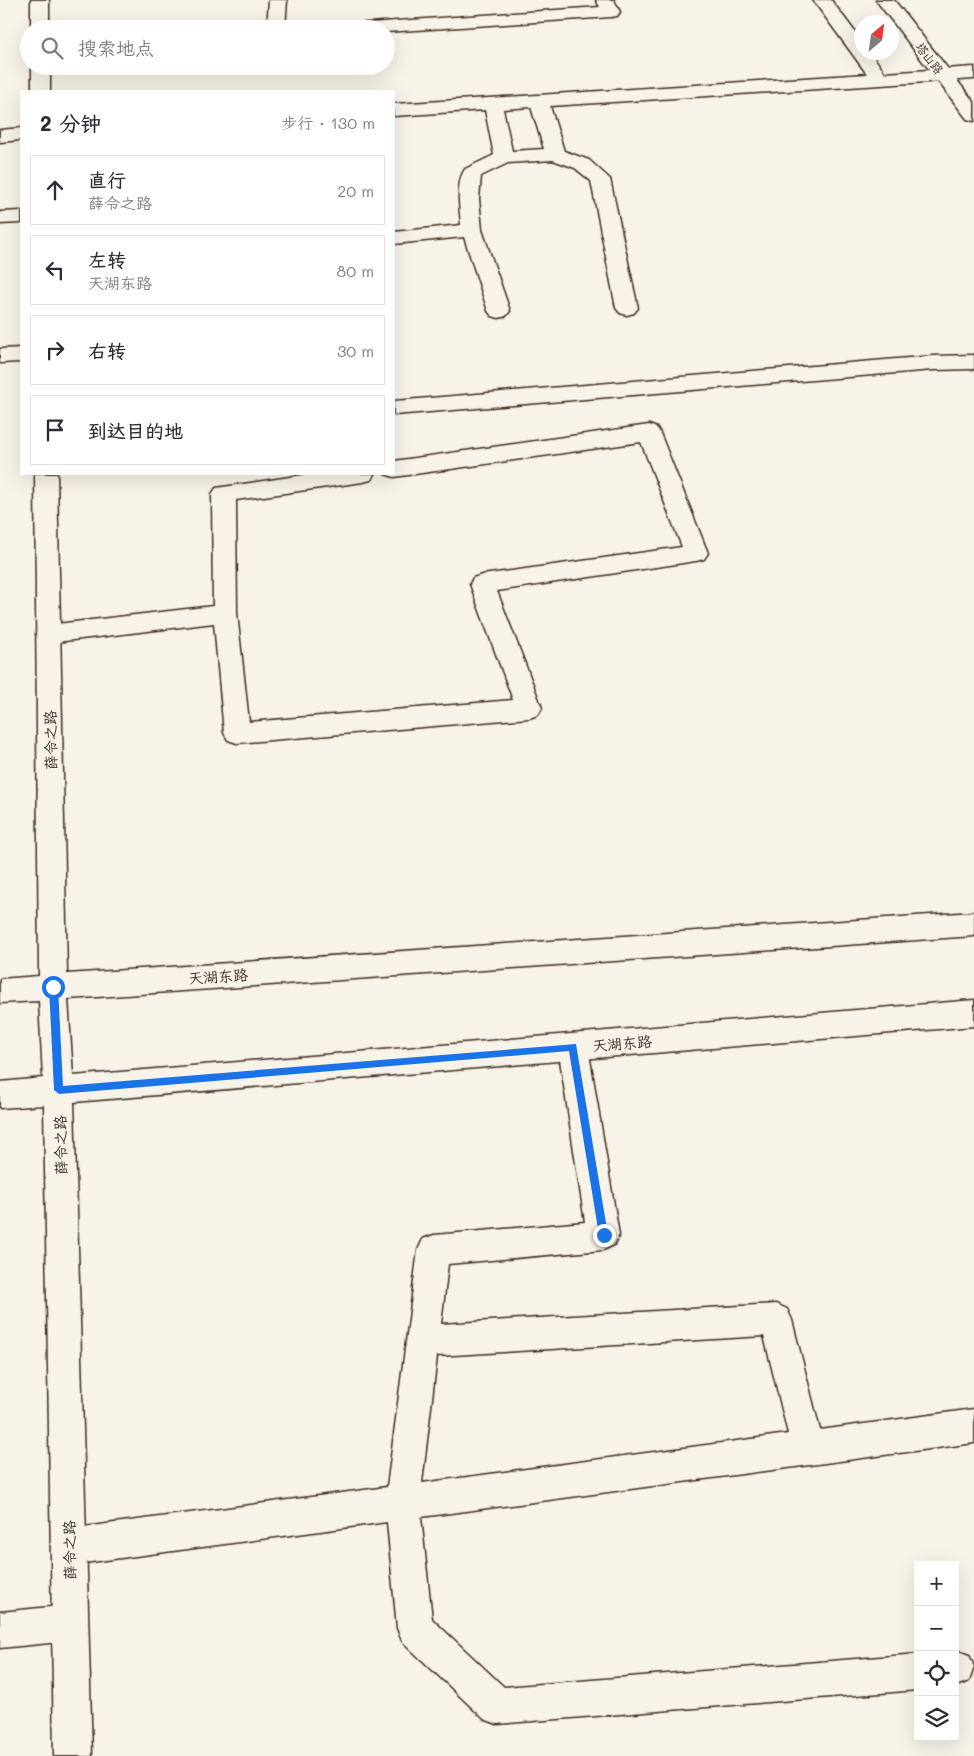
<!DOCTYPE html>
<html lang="zh">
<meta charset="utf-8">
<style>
body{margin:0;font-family:Mali,"LXGW WenKai TC",sans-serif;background:#f2f2f3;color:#2b2b33}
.controls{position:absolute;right:15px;bottom:15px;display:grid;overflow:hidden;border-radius:0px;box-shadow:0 5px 20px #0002}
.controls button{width:45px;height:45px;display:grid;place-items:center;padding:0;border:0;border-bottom:1px solid #e1e1e2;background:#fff;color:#2b2b33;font:25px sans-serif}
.compass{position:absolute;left:854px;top:15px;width:45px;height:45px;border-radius:50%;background:#fff;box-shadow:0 5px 20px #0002;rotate:29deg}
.stop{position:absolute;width:15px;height:15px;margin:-11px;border:4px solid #1a73e8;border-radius:50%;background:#fff}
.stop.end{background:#1a73e8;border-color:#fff;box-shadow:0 1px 5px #0008}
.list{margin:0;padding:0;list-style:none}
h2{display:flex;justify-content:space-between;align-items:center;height:65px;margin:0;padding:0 20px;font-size:21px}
h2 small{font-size:16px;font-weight:400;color:#7c7c81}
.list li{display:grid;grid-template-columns:32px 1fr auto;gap:15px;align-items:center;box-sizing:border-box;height:70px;margin:0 10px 10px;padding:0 10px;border:1px solid #e1e1e2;border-radius:0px}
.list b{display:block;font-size:19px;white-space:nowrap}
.list p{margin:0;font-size:16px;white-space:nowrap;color:#7c7c81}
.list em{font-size:16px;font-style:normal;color:#7c7c81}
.icon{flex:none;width:28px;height:28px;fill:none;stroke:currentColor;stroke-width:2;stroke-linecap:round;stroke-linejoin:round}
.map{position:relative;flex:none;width:974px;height:1756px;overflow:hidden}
.search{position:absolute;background:#fff;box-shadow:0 5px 20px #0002;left:20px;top:20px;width:375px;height:55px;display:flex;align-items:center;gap:12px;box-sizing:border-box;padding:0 18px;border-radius:28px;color:#7c7c81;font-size:19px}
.panel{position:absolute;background:#fff;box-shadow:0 5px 20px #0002;left:20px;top:90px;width:375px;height:385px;border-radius:0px}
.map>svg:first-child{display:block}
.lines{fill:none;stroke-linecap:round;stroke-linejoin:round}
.street-casing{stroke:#3b2a1e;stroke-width:3}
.secondary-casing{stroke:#3b2a1e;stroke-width:3}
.street{fill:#f7f3e8;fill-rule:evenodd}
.secondary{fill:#f7f3e8;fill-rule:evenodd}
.route{fill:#1a73e8}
.labels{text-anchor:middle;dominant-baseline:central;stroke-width:4;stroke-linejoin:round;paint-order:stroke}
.far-street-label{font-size:12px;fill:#3b2a1e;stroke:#f7f3e8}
.street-label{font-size:15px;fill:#3b2a1e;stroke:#f7f3e8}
</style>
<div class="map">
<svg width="974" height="1756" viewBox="0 0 974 1756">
<rect width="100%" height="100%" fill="#f7f3e8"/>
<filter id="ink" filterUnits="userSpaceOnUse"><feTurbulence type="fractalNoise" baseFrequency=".02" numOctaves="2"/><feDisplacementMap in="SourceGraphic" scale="10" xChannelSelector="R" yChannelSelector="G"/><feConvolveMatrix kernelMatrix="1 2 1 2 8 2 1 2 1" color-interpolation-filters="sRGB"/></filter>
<g filter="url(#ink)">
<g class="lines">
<g class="street-casing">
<g id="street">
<polygon points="269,0 287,0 285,29 267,29"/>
<polygon points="596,0 614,0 620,12 617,16 611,17 386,32 386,29 345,29 348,25 354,24 600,7"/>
<path d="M813,0H831L862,41V52H870L885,73L974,67V79L550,106L564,151L589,160L610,179L638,308L634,313L627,315L620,313L616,308L591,181L575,168L553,160L508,163L481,176L479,199L482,230L510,311L506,316L499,318L492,316L488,311L464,237L394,244V232L461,225C460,209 455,183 465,169L494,155L485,110L394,116V104L867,74ZM531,107L544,149L512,151L503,109Z"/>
<polygon points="21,128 21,140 0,142 0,130"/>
<polygon points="21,211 21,223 0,224 0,212"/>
<polygon points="21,348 21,362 0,363 0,349"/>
<polygon points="974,355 974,369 933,370 394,415 394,401 933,356"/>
<polygon points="649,425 657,428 660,433 708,553 704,559 696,561 497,591 542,708 538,715 529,718 237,743 228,740 224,733 214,623 48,643 39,640 36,634 39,628 48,625 213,606 212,494 216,488 310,474 374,474 371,480 363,482 236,500 237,613 249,722 513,700 470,584 473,578 482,575 682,547 641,442 394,477 385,474 394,474 394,461"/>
<path d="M573,1034L583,1038L588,1047L619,1235L614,1245L603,1250L448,1264L441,1324L776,1304L787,1309L792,1320L820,1430L974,1409V1443L421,1517L432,1619L504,1687L918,1654V1690L497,1724L484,1719L402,1641L397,1628L387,1522L69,1565L57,1559L51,1547L57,1535L69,1529L387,1487L418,1250L423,1239L434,1235L585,1222L558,1047L563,1038ZM764,1336L788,1434L422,1483L437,1356Z"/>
<polygon points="70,1605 83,1610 88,1623 83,1636 70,1641 0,1648 0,1612"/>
<polygon points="955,1650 969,1655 974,1667 969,1681 956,1686"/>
</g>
</g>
<g class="secondary-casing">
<g id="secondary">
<rect x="31" y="0" width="18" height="29"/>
<polygon points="876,0 894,0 974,102 974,121 967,119"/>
<rect x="32" y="66" width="18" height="25"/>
<polygon points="35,474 57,474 67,974 974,912 974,936 68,999 73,1076 974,1000 974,1026 74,1102 92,1756 54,1756 44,1105 0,1108 0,1082 43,1078 39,1001 0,1003 0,979 39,976"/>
</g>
</g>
<use href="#street" class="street"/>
<use href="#secondary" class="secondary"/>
</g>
</g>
<polygon class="route" points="53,983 58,987 63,1086 576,1044 608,1235 607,1238 604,1240 599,1235 569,1051 59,1094 54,1090 49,987"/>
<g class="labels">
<g class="far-street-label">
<text transform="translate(930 58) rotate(52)">塔山路</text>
</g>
<g class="street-label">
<text transform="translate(50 740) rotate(-91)">薛令之路</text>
<text transform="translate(218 976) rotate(-4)">天湖东路</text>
<text transform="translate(622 1043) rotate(-5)">天湖东路</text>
<text transform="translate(60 1145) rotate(-91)">薛令之路</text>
<text transform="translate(69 1550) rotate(-91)">薛令之路</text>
</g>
</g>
</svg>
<div class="controls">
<button>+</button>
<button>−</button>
<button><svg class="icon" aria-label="locate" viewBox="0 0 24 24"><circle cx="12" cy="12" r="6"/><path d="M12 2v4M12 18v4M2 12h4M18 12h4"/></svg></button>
<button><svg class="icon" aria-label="layers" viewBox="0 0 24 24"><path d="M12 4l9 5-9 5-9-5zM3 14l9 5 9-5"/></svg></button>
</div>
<svg class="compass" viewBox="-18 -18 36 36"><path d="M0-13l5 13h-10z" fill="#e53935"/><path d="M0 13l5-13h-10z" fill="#7c7c81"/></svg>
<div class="stop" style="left:53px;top:987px"></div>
<div class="stop end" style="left:604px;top:1235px"></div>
<div class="search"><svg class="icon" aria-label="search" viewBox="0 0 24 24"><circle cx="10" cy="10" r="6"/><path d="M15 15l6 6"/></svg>搜索地点</div>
<section class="panel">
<h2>2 分钟<small>步行 · 130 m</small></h2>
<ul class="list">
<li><svg class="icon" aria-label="ahead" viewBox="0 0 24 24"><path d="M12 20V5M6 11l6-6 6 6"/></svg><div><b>直行</b><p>薛令之路</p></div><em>20 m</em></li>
<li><svg class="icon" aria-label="left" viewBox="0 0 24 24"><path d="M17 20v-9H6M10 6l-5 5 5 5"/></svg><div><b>左转</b><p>天湖东路</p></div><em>80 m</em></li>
<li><svg class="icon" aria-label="right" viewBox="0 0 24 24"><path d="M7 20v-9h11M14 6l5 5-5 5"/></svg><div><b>右转</b></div><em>30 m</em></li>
<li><svg class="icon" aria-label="arrive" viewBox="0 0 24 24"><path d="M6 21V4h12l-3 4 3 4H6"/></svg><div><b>到达目的地</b></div></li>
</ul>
</section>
</div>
